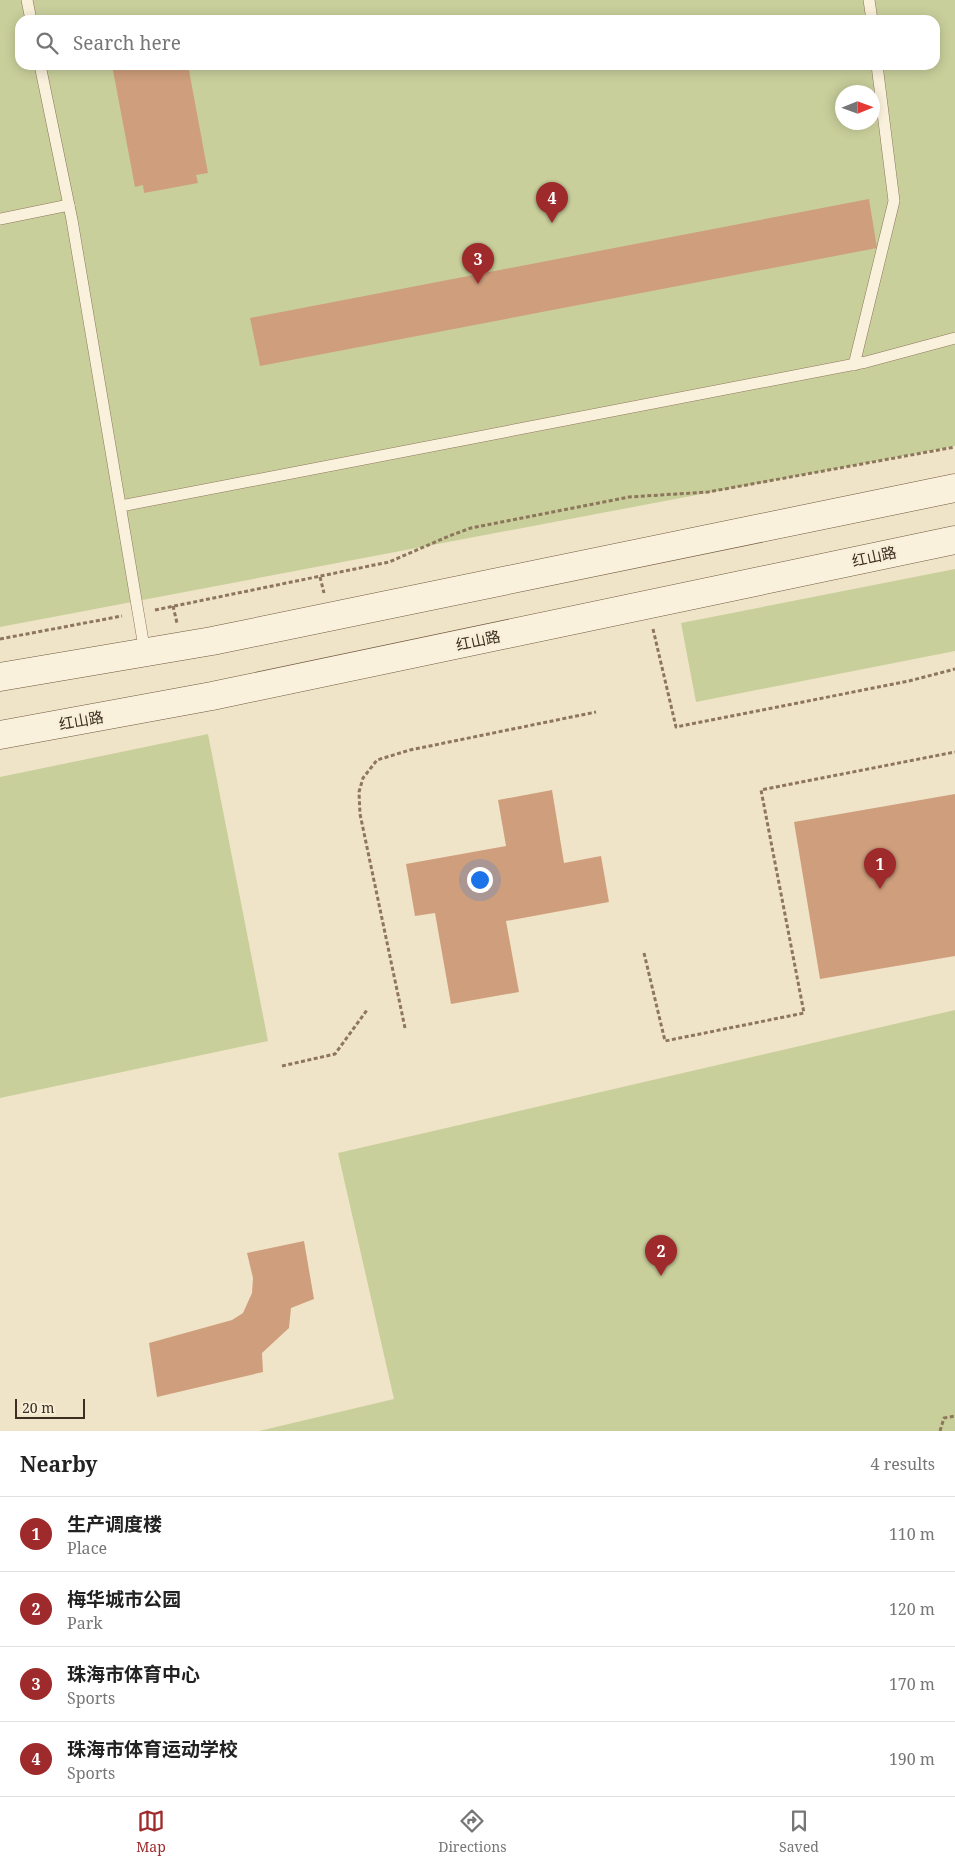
<!DOCTYPE html>
<meta charset="utf-8">
<style>
body{margin:0;font-family:"Noto Serif","Noto Sans SC",serif;background:#f6f6f6;color:#222}
.compass{position:absolute;left:835px;top:85px;width:45px;height:45px;border-radius:50%;background:#fff;box-shadow:0 2px 12px #0003;rotate:89deg}
.scale{position:absolute;left:15px;bottom:12px;width:70px;box-sizing:border-box;padding-left:5px;border:2px solid #3d2e20;border-top:0;font-size:14px;line-height:18px;white-space:nowrap;color:#3d2e20;-webkit-text-stroke:4px #f7eed8;paint-order:stroke}
.you{position:absolute;left:479px;top:879px;width:18px;height:18px;margin:-12px;border:4px solid #fff;border-radius:50%;background:#1a73e8;box-shadow:0 0 0 8px #1a73e833}
.badge{display:grid;place-items:center;width:32px;height:32px;border-radius:50%;background:#9e2a2b;color:#fff;font-size:16px;font-weight:700}
.pin{position:absolute;translate:-50% -41px;filter:drop-shadow(0 1px 2px #0008)}
.pin::after{content:'';position:absolute;top:26px;width:18px;height:15px;background:inherit;clip-path:polygon(0 0,100% 0,50% 100%)}
.list{margin:0;padding:0;list-style:none}
h2{display:flex;justify-content:space-between;align-items:center;height:65px;margin:0;padding:0 20px;font-size:21px}
h2 small{font-size:16px;font-weight:400;color:#767676}
.list li{display:grid;grid-template-columns:32px 1fr auto;gap:15px;align-items:center;box-sizing:border-box;height:75px;padding:0 20px;border-top:1px solid #e0e0e0}
.list b{display:block;font-size:19px;white-space:nowrap}
.list p{margin:0;font-size:16px;white-space:nowrap;color:#767676}
.list em{font-size:16px;font-style:normal;color:#767676}
.icon{flex:none;width:28px;height:28px;fill:none;stroke:currentColor;stroke-width:2;stroke-linecap:round;stroke-linejoin:round}
.map{position:relative;flex:none;width:955px;height:1431px;overflow:hidden}
.search{position:absolute;background:#fff;box-shadow:0 2px 12px #0003;left:15px;right:15px;top:15px;height:55px;display:flex;align-items:center;gap:12px;box-sizing:border-box;padding:0 18px;border-radius:15px;color:#767676;font-size:19px}
.sheet{height:365px;background:#fff}
nav{display:flex;justify-content:space-around;align-items:center;box-sizing:border-box;height:70px;border-top:1px solid #e0e0e0;background:#fff;font-size:14px;color:#767676}
nav a{display:grid;justify-items:center;gap:2px}
nav .on{color:#9e2a2b}
.map>svg:first-child{display:block}
.green{fill:#c9cf9b;fill-rule:evenodd}
.building{fill:#cf9f7d}
.lines{fill:none;stroke-linecap:round;stroke-linejoin:round}
.lane-casing{stroke:#8d765c;stroke-width:12}
.secondary-casing{stroke:#6f573f;stroke-width:29}
.path{stroke:#8d765c;stroke-width:3;stroke-dasharray:4 2.5;stroke-linecap:butt}
.lane{stroke:#faf1dc;stroke-width:11}
.secondary{stroke:#faf1dc;stroke-width:28}
.labels{text-anchor:middle;dominant-baseline:central;stroke-width:4;stroke-linejoin:round;paint-order:stroke}
.street-label{font-size:15px;fill:#3d2e20;stroke:#f7eed8}
</style>
<div class="map">
<svg width="955" height="1431" viewBox="0 0 955 1431">
<rect width="100%" height="100%" fill="#f0e4c8"/>
<g class="green">
<path d="M0,0H955V446L0,627ZM20,20H935V65H20ZM842,92H872V122H842Z"/>
<polygon points="955,569 955,651 696,702 681,623"/>
<polygon points="208,734 268,1041 0,1098 0,777"/>
<polygon points="955,1010 955,1431 259,1431 394,1399 338,1153"/>
</g>
<g class="building">
<polygon points="112,65 188,65 208,173 196,175 198,183 144,193 143,185 135,187"/>
<polygon points="869,199 877,248 260,366 250,318"/>
<polygon points="552,790 564,863 601,856 609,902 506,921 519,992 451,1004 435,913 415,916 406,864 506,846 498,800"/>
<polygon points="955,794 955,956 820,979 794,822"/>
<polygon points="304,1241 314,1299 291,1308 289,1328 262,1353 263,1372 157,1397 149,1343 232,1320 243,1313 252,1293 253,1278 247,1253"/>
</g>
<g class="lines">
<g class="lane-casing">
<g id="lane">
<polyline points="27,0 31,20"/>
<polyline points="869,0 872,20"/>
<polyline points="40,65 72,220 145,653"/>
<polyline points="0,219 69,205"/>
<polyline points="854,365 894,201 877,65"/>
<polyline points="121,506 866,362 955,338"/>
</g>
</g>
<g class="secondary-casing">
<g id="secondary">
<polyline points="0,677 212,641 955,488"/>
<polyline points="0,735 212,696 955,540"/>
</g>
</g>
<g class="path">
<polyline points="320,577 324,593"/>
<polyline points="173,606 177,623"/>
<polyline points="155,610 389,562 449,536 471,528 629,497 708,492 955,447"/>
<polyline points="653,629 676,727 909,681 955,669"/>
<polyline points="0,639 122,616"/>
<polyline points="644,953 665,1041 804,1013 761,790 955,752"/>
<polyline points="405,1028 360,814 359,792 363,778 377,760 410,750 596,712"/>
<polyline points="282,1066 335,1054 367,1010"/>
<polyline points="940,1431 944,1418 955,1416"/>
</g>
<use href="#lane" class="lane"/>
<use href="#secondary" class="secondary"/>
</g>
<g class="labels">
<g class="street-label">
<text transform="translate(874 556) rotate(-12)">红山路</text>
<text transform="translate(478 640) rotate(-12)">红山路</text>
<text transform="translate(81 720) rotate(-10)">红山路</text>
</g>
</g>
</svg>
<svg class="compass" viewBox="-18 -18 36 36"><path d="M0-13l5 13h-10z" fill="#e53935"/><path d="M0 13l5-13h-10z" fill="#767676"/></svg>
<div class="scale">20 m</div>
<div class="you"></div>
<div class="pin badge" style="left:880px;top:889px">1</div>
<div class="pin badge" style="left:661px;top:1276px">2</div>
<div class="pin badge" style="left:478px;top:284px">3</div>
<div class="pin badge" style="left:552px;top:223px">4</div>
<div class="search"><svg class="icon" aria-label="search" viewBox="0 0 24 24"><circle cx="10" cy="10" r="6"/><path d="M15 15l6 6"/></svg>Search here</div>
</div>
<section class="sheet">
<h2>Nearby<small>4 results</small></h2>
<ul class="list">
<li><span class="badge">1</span><div><b>生产调度楼</b><p>Place</p></div><em>110 m</em></li>
<li><span class="badge">2</span><div><b>梅华城市公园</b><p>Park</p></div><em>120 m</em></li>
<li><span class="badge">3</span><div><b>珠海市体育中心</b><p>Sports</p></div><em>170 m</em></li>
<li><span class="badge">4</span><div><b>珠海市体育运动学校</b><p>Sports</p></div><em>190 m</em></li>
</ul>
</section>
<nav>
<a class="on"><svg class="icon" aria-label="map" viewBox="0 0 24 24"><path d="M3 6l6-2 6 2 6-2v14l-6 2-6-2-6 2zM9 4v14M15 6v14"/></svg>Map</a>
<a><svg class="icon" aria-label="directions" viewBox="0 0 24 24"><path d="M12 3l9 9-9 9-9-9zM9 14v-3h6M13 9l2 2-2 2"/></svg>Directions</a>
<a><svg class="icon" aria-label="saved" viewBox="0 0 24 24"><path d="M7 4h10v16l-5-4-5 4z"/></svg>Saved</a>
</nav>
